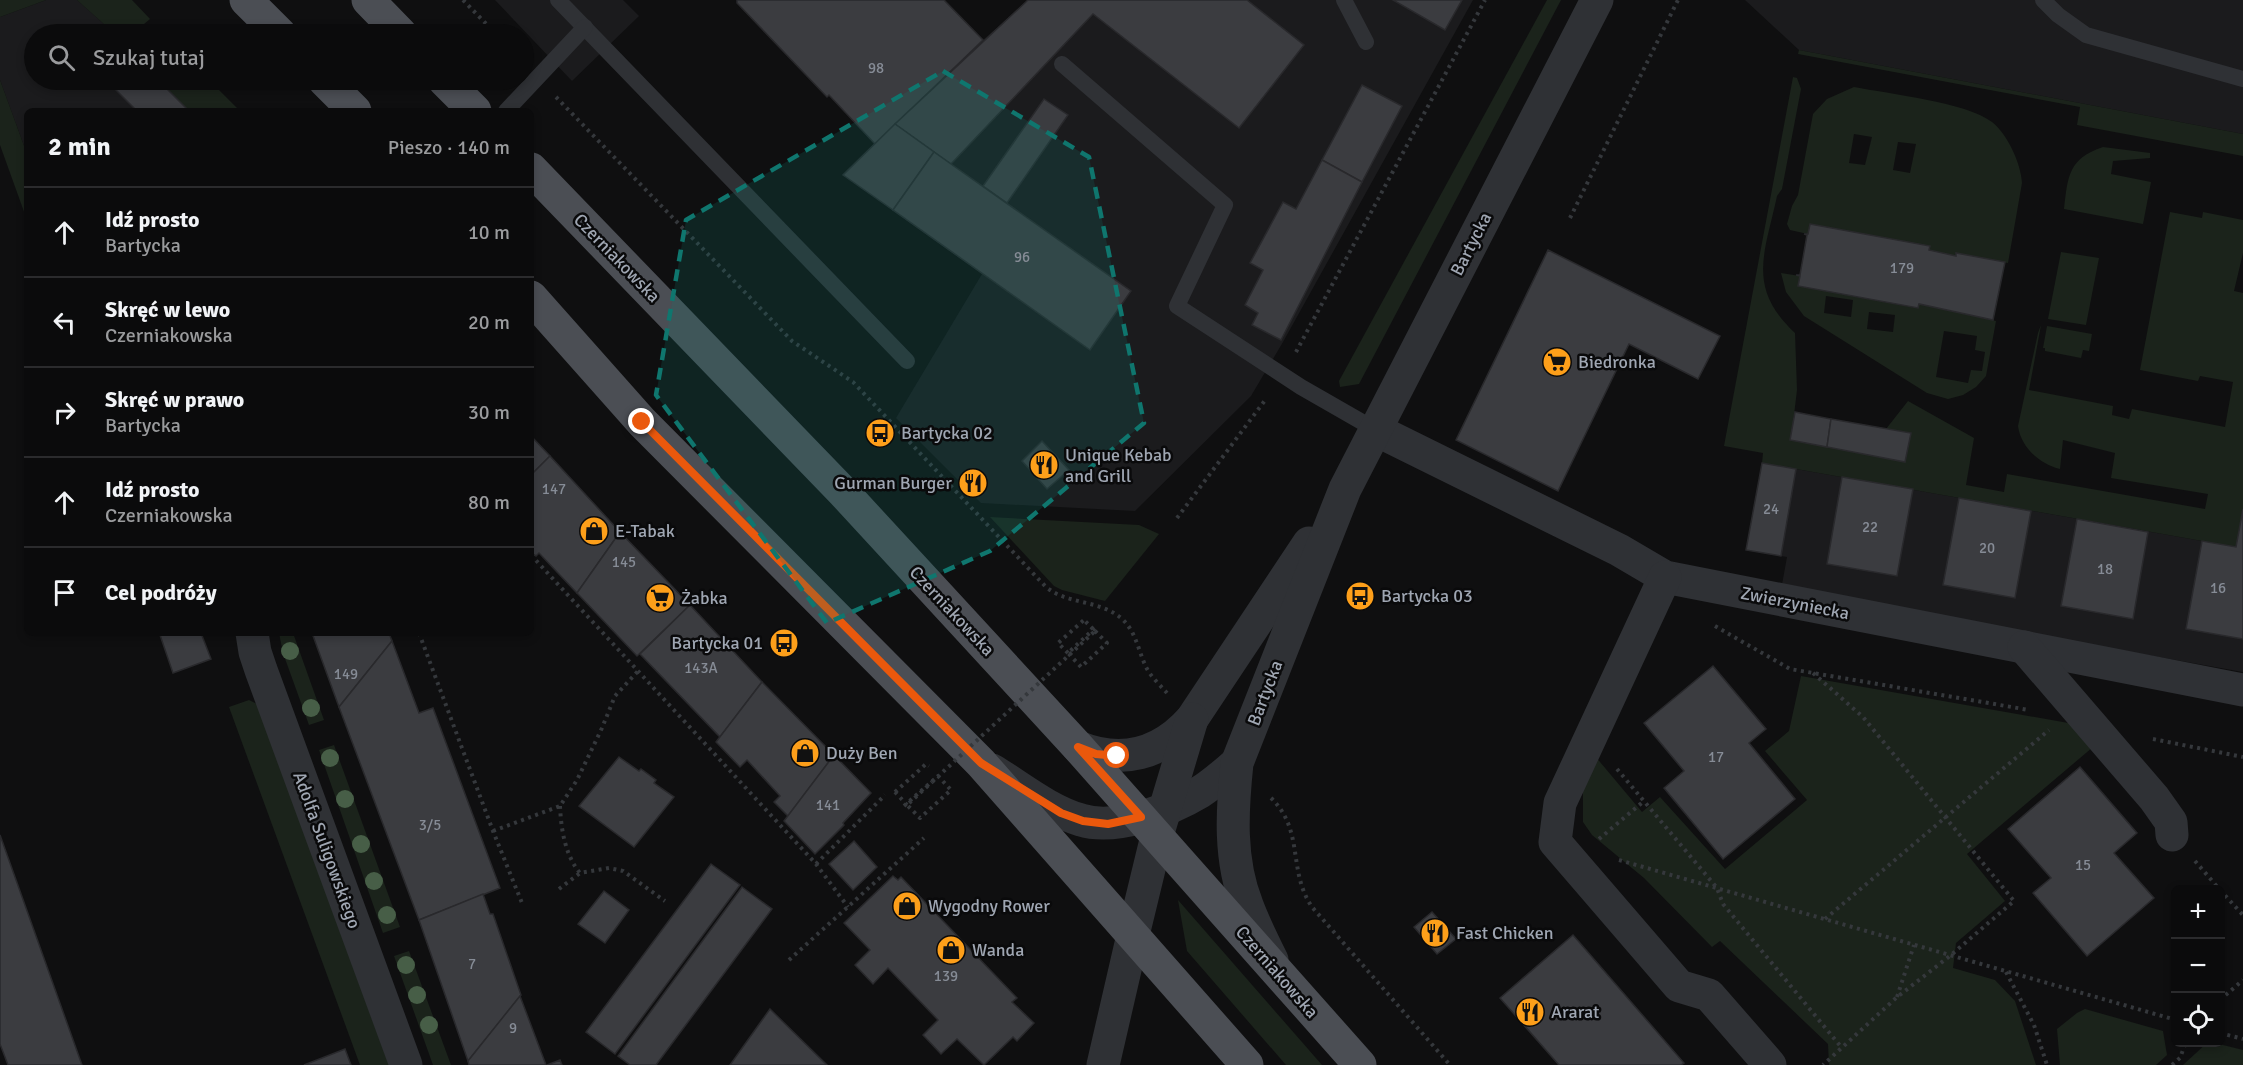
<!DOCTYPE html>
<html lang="pl">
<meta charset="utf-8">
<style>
body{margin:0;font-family:Signika,sans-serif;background:#19191a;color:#f1f3f6}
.controls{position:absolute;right:18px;bottom:18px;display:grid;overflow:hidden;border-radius:9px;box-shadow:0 3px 9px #0003}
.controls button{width:54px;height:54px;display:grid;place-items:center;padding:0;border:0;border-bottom:2px solid #2b2b2d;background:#0b0b0c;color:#f1f3f6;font:30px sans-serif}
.stop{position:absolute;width:18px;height:18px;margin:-14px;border:4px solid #ea580c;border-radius:50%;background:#fff}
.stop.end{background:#ea580c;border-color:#fff;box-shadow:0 2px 6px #0008}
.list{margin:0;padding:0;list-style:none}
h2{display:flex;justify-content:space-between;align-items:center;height:78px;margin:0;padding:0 24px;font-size:26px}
h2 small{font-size:20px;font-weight:400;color:#9a9b9d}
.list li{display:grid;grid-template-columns:39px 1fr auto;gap:18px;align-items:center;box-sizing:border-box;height:90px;padding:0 24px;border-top:2px solid #2b2b2d}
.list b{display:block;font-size:22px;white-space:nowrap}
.list p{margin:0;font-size:20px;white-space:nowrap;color:#9a9b9d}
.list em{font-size:20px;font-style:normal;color:#9a9b9d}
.icon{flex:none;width:33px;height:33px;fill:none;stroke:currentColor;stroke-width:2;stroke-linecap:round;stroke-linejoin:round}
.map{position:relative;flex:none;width:2243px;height:1065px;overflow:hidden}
.search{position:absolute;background:#0b0b0c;box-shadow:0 3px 9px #0003;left:24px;top:24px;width:510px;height:66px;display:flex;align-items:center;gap:15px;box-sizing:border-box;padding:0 21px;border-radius:33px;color:#9a9b9d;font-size:22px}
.panel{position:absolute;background:#0b0b0c;box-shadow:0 3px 9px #0003;left:24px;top:108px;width:510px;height:528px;border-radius:9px}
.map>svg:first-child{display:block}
.built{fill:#1b1b1d}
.green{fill:#1b231b;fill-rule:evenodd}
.building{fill:#3b3c40;stroke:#29292c;stroke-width:1.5}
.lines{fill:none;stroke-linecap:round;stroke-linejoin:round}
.path{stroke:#35383c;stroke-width:4;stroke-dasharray:3 4.5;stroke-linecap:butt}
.service{stroke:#2f3135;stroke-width:16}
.minor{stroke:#2f3135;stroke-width:33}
.tertiary{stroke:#2f3135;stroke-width:33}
.primary{stroke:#4b4e54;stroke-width:33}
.path-bridge{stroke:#35383c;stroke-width:4;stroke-dasharray:3 4.5;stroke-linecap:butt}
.tree{fill:#475e47}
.route{stroke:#ea580c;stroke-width:8}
.marked{fill:#0f766e;fill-opacity:0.2;stroke:#0f766e;stroke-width:4.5;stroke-dasharray:12 8;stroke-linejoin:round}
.labels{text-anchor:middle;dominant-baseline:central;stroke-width:5;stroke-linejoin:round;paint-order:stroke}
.number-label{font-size:15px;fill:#868c96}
.street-label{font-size:18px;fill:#9fa6b2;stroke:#0a0a0b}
.poi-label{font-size:18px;fill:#9fa6b2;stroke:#0a0a0b;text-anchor:start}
</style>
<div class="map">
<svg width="2243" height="1065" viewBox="0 0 2243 1065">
<rect width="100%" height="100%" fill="#0f0f10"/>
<g class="built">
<polygon points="46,0 77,0 115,34 34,34 34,80 158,80 189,111 27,111 27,154 0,80 0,17"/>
<polygon points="495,0 623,0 639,16 572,81"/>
<polygon points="1028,0 1473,0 1283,342 1251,396 1135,511 981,503 896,418 982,274 843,175 983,40"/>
<polygon points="1745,0 2243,0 2243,134 1799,50"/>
<polygon points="1762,463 2236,547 2243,509 2243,672 1781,590 1787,557 1746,550"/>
</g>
<g class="green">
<polygon points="0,0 46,0 0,17"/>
<polygon points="77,0 132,0 150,19 132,34 115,34"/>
<polygon points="1547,0 1561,0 1359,384 1340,387 1339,381"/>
<polygon points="1799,50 2243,134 2243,156 2077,125 2080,107 1798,54"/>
<path d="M1793,77L1797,78L1801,89L1782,189L1777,196C1765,253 1746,287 1795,333L1797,390L1791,440L1905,462L1911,433L1886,429L1908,401L1974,438L1966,485L2004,492L2007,474L2205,509L2208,494L2111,478L2115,453L2063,440L2060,469C2040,464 2021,448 2018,426L2038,333L2041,325L2029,390L2113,406L2112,415L2129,419L2132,409L2225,427L2233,382L2200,376L2198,381L2140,370L2170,212L2202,218L2203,212L2243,220V253L2234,291L2243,293V509L2236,547L1762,463L1763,453L1724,446Z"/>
<polygon points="0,80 27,154 27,220 0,145"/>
<polygon points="158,80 209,80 240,111 189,111"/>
<path d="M1854,87C1889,94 1966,102 1992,122C2008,135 2021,164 2022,183L2008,263L1956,253V256L1929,250V246L1810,224L1808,234L1790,230L1787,224L1792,206L1798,195L1813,114L1827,99ZM1854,134L1872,137L1865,165L1849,163ZM1898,142L1916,144L1910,173L1893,170Z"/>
<path d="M2103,147L2150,153V158L2113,161L2111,174L2151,182L2143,224L2064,209C2068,176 2068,159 2103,147Z"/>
<polygon points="2061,252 2099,258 2086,325 2048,319"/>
<path d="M1781,273L1800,276L1798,286L1917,308L1919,304L1996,321L1986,376L1976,387L1963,395L1948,399L1927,393L1804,316L1786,292ZM1826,296L1853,300L1851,317L1824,313ZM1869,312L1895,315L1893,332L1867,329ZM1944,331L1977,336L1975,350L1985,352L1982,371L1971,370L1968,383L1936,377Z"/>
<polygon points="2047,326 2092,334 2089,351 2083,350 2081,358 2045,351 2045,348 2043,348"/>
<polygon points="990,517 1139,525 1159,534 1105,601 1062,590 1054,586"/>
<polygon points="279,633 293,633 324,720 309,725 283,653"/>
<polygon points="1801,676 2074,724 2093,747 1967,854 2005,901 1956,943 1953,968 1995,980 2015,1001 2036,1065 1829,1065 1828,1044 1720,941 1712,947 1644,878 1592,835 1583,822 1583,784 1595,756 1642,812 1660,797 1725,869 1807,800 1765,751 1789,731"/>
<polygon points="249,700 257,704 389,1065 360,1065 229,707"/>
<polygon points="334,745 400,927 383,933 319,750"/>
<polygon points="1178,900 1322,1065 1286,1065 1187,951"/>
<polygon points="409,951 451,1065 433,1065 394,956"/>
<polygon points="2085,1009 2163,1031 2167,1055 2156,1065 2060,1065 2057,1029 2077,1013"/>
<polygon points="2208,1042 2215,1043 2243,1050 2243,1065 2183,1065"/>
</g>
<g class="building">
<polygon points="737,0 944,0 983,40 875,144 829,95 827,97 737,3"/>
<polygon points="1028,0 1247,0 1304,45 1239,128 1093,14 951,164 895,124"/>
<polygon points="1393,0 1462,0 1445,30"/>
<polygon points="106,80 158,80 189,111 137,111"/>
<polygon points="1362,85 1402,106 1362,182 1322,160"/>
<polygon points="1044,99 1068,115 1007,203 983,186"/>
<polygon points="895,124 934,152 893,210 843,175"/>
<polygon points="934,152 1131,291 1090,350 893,210"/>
<polygon points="1322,160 1362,182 1281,340 1252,325 1258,313 1245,305 1263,270 1250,263 1283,202 1296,209"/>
<polygon points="1810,224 1930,246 1929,250 1956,256 1956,253 2005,262 1993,320 1919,304 1918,308 1798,286 1800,276 1796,275 1800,275 1807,235 1804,234 1808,234"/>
<polygon points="1548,250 1720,336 1698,379 1629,344 1558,491 1456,440"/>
<polygon points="1795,412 1831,419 1827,447 1790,440"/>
<polygon points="1831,419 1911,433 1905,462 1827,447"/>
<polygon points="531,436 550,456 531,475"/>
<polygon points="1042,441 1069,470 1047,489 1022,461"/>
<polygon points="550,456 620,532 577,593 539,553 536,556 531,553 531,475"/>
<polygon points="1762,463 1796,469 1781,556 1746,550"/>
<polygon points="1842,477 1913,489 1897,576 1827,564"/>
<polygon points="1959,498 2031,511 2015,598 1943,585"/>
<polygon points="2243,509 2243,639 2186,629 2202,541 2236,547"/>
<polygon points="2077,519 2148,532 2133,619 2061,606"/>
<polygon points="620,532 690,605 637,656 577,593"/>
<polygon points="690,605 762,682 720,737 640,654"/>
<polygon points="166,633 201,633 211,659 173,673 160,635"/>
<polygon points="312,633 389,633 392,641 339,707"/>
<polygon points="392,641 419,713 433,708 500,888 419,920 339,707"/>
<polygon points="1713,666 1766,729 1749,743 1795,799 1723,859 1664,788 1684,771 1644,723"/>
<polygon points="762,682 834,755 788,816 774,802 780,796 747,760 740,767 716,742"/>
<polygon points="834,755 871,793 843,823 844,825 815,854 784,821"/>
<polygon points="619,757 639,771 641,769 656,780 654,783 674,797 634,847 579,806"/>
<polygon points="2080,767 2137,833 2114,853 2154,898 2087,956 2033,893 2051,878 2008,829"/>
<polygon points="0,835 82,1065 8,1065 0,1044"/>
<polygon points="854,841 877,867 853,890 829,864"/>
<polygon points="711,864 740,885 615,1054 586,1032"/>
<polygon points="893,876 898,880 901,877 1017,998 1012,1002 1034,1023 1017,1041 1013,1037 984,1065 957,1039 941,1054 923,1035 938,1020 888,968 873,984 855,965 870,950 844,923"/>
<polygon points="742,887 772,909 656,1065 630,1065 618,1056"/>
<polygon points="604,891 629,910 605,943 578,924"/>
<polygon points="483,894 490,914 493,914 521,995 468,1061 419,920"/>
<polygon points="1432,912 1456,939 1437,954 1414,927"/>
<polygon points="1573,935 1684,1063 1681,1065 1559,1065 1500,998"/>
<polygon points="520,996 546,1065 469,1065 468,1061"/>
<polygon points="770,1009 827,1065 730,1065"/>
<polygon points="345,1049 351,1065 304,1065"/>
<polygon points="560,1060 562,1065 547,1065"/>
</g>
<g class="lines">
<g class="path">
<polyline points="463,0 496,34"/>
<path d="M556,97L792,341L853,382L1045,586C1066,605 1098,599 1121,618C1136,631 1138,650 1146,667C1151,677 1160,685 1167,693"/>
<polyline points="1570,218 1678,0"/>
<polyline points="1296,352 1485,0"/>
<polyline points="1177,518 1266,399"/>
<polyline points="531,555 816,864 848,907"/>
<polyline points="1715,626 1790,669 2029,710"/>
<polyline points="1095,631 1107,643 1081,667 1068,653 1095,628"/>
<polyline points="419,633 493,831 522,903"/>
<polyline points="1068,653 1058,643 1084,620"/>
<polyline points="1813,673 1863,717 2014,901 1951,955 1896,998 1823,1065"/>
<polyline points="2153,739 2243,757"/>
<polyline points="1617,769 1717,888 1723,904 1842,1048"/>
<polyline points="895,792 926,764 929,766"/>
<path d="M1271,798C1305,831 1287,870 1312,907L1450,1065"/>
<path d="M560,806C561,829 565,855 580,873L609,868L623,871L665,901"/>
<polyline points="904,806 938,776 951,790 920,818 907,805 932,782"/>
<polyline points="493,831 560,806 577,780 602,728 615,696 638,671"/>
<polyline points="1599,839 1644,801"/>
<polyline points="1619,860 2176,1020"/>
<polyline points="2195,861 2220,890"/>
<polyline points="816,864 885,795"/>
<polyline points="559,889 580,873"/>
<polyline points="2220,890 2243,915"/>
<polyline points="1825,919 2049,730"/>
<polyline points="789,960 924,838"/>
<polyline points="2006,972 2034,1025 2047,1065"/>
<polyline points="1897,997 1914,945"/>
<polyline points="2220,1000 2243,980"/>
<polyline points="2220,1033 2243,1039"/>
<polyline points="2172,1065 2180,1058 2186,1042"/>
</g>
<g class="service">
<polyline points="558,0 907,361"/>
<polyline points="1344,0 1366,42"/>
<polyline points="2043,0 2058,15 2086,35 2243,79"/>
<polyline points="1062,64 1225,205 1177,306 1301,387 1376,430"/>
<polyline points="506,111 585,27"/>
</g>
<g class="minor">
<polyline points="1376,430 1619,550 1665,577 2243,690"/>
<polyline points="1665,577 1560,803 1555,842 1679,986 1709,995 1770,1065"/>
<polyline points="252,633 255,652 261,670 406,1065"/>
<polyline points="2024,647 2154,798 2171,822 2172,835"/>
<polyline points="1103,1065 1133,935"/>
</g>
<g class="tertiary">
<path d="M1078,747C1122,765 1161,754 1192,719L1309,543"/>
<path d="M992,770C1020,787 1049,811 1081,820C1116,831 1170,810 1200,792C1213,784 1225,773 1237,763"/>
<polyline points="1133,935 1157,836 1192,719"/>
<path d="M1272,960C1263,942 1254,924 1247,905C1229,860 1232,811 1237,763L1345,489L1597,0"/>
</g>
<g class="primary">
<polyline points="246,0 280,34"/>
<polyline points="368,0 401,34"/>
<polyline points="324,80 355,111"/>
<polyline points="444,80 475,111"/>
<polyline points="531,169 843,492 1078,747 1360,1065"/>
<polyline points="531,297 642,422 981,763 1247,1065"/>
</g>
<g class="path-bridge">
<polyline points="932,782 1095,631 1084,620"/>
<polyline points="895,792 907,805"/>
</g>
</g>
<g class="tree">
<circle cx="290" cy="651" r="9"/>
<circle cx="311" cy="708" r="9"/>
<circle cx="330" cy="758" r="9"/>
<circle cx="345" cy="799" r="9"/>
<circle cx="361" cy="844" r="9"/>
<circle cx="374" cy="881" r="9"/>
<circle cx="387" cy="915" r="9"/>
<circle cx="406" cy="965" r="9"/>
<circle cx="417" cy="995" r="9"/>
<circle cx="429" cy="1025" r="9"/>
</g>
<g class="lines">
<polyline class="route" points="642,422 981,763 1061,813 1083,821 1108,824 1141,817 1078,747 1096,754 1117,756"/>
</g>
<path class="marked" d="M943,71L1089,157L1144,423L990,551L827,623L656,395L686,220Z"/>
<defs>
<g id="supermarket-disc" transform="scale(1.5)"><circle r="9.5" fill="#fd9f1a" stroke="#0a0a0b"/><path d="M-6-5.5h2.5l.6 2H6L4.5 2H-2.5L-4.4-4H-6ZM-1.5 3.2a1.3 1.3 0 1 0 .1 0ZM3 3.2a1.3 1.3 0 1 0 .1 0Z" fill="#111"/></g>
<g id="bus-disc" transform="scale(1.5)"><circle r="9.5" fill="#fd9f1a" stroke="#0a0a0b"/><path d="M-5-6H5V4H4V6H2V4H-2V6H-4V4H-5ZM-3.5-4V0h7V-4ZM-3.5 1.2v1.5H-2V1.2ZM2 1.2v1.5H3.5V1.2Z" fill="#111"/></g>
<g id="restaurant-disc" transform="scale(1.5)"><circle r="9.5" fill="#fd9f1a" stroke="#0a0a0b"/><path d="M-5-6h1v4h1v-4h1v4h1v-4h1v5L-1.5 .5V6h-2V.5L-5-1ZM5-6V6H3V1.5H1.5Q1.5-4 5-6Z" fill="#111"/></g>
<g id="shop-disc" transform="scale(1.5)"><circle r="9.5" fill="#fd9f1a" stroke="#0a0a0b"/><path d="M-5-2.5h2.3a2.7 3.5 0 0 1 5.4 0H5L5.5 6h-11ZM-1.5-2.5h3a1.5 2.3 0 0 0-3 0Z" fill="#111"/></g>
</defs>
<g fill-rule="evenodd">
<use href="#supermarket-disc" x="1557" y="362"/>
<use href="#bus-disc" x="880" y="433"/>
<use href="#restaurant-disc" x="1044" y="465"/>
<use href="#restaurant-disc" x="973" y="483"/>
<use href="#shop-disc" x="594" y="531"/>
<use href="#bus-disc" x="1360" y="596"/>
<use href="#supermarket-disc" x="660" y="598"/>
<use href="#bus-disc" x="784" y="643"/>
<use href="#shop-disc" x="805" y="753"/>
<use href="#shop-disc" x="907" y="906"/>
<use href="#restaurant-disc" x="1435" y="933"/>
<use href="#shop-disc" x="951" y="950"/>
<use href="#restaurant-disc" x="1530" y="1012"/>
</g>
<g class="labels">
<g class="number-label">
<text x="876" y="68">98</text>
<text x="1022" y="257">96</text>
<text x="1902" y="268">179</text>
<text x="554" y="489">147</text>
<text x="1771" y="509">24</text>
<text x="1870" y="527">22</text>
<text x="1987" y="548">20</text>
<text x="624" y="562">145</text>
<text x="2105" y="569">18</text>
<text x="2218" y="588">16</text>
<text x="701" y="668">143A</text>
<text x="346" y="674">149</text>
<text x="1716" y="757">17</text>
<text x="828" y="805">141</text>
<text x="430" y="825">3/5</text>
<text x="2083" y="865">15</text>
<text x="472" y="964">7</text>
<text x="946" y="976">139</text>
<text x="513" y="1028">9</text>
</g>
<g class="street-label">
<text transform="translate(1471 244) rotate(-63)">Bartycka</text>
<text transform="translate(617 258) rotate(46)">Czerniakowska</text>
<text transform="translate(1795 603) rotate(11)">Zwierzyniecka</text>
<text transform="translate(952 611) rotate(47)">Czerniakowska</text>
<text transform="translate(1265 693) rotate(-69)">Bartycka</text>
<text transform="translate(327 850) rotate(70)">Adolfa Suligowskiego</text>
<text transform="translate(1277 972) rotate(49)">Czerniakowska</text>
</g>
<g class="poi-label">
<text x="1578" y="362">Biedronka</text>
<text x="901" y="433">Bartycka 02</text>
<text x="1065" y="455">Unique Kebab<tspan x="1065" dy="21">and Grill</tspan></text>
<text x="952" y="483" text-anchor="end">Gurman Burger</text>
<text x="615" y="531">E-Tabak</text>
<text x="1381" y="596">Bartycka 03</text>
<text x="681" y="598">Żabka</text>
<text x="763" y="643" text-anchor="end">Bartycka 01</text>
<text x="826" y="753">Duży Ben</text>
<text x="928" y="906">Wygodny Rower</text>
<text x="1456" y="933">Fast Chicken</text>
<text x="972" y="950">Wanda</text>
<text x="1551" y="1012">Ararat</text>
</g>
</g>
</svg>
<div class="controls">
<button>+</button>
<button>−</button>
<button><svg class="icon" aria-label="locate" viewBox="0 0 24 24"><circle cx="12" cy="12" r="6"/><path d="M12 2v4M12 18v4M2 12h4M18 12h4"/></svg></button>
</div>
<div class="stop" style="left:1117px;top:756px"></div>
<div class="stop end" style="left:642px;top:422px"></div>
<div class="search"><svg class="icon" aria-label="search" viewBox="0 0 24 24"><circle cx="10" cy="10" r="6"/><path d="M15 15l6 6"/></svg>Szukaj tutaj</div>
<section class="panel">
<h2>2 min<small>Pieszo · 140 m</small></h2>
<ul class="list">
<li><svg class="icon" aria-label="ahead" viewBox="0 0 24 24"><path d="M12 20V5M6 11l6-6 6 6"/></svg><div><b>Idź prosto</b><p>Bartycka</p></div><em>10 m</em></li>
<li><svg class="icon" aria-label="left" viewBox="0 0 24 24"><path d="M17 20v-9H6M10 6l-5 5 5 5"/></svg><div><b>Skręć w lewo</b><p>Czerniakowska</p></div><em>20 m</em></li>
<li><svg class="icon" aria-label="right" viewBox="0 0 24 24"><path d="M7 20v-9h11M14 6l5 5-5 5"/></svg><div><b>Skręć w prawo</b><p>Bartycka</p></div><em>30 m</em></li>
<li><svg class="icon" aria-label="ahead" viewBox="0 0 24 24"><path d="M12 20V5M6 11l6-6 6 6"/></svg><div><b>Idź prosto</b><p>Czerniakowska</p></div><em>80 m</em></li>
<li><svg class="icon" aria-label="arrive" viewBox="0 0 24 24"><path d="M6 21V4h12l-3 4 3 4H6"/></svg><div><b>Cel podróży</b></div></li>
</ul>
</section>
</div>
